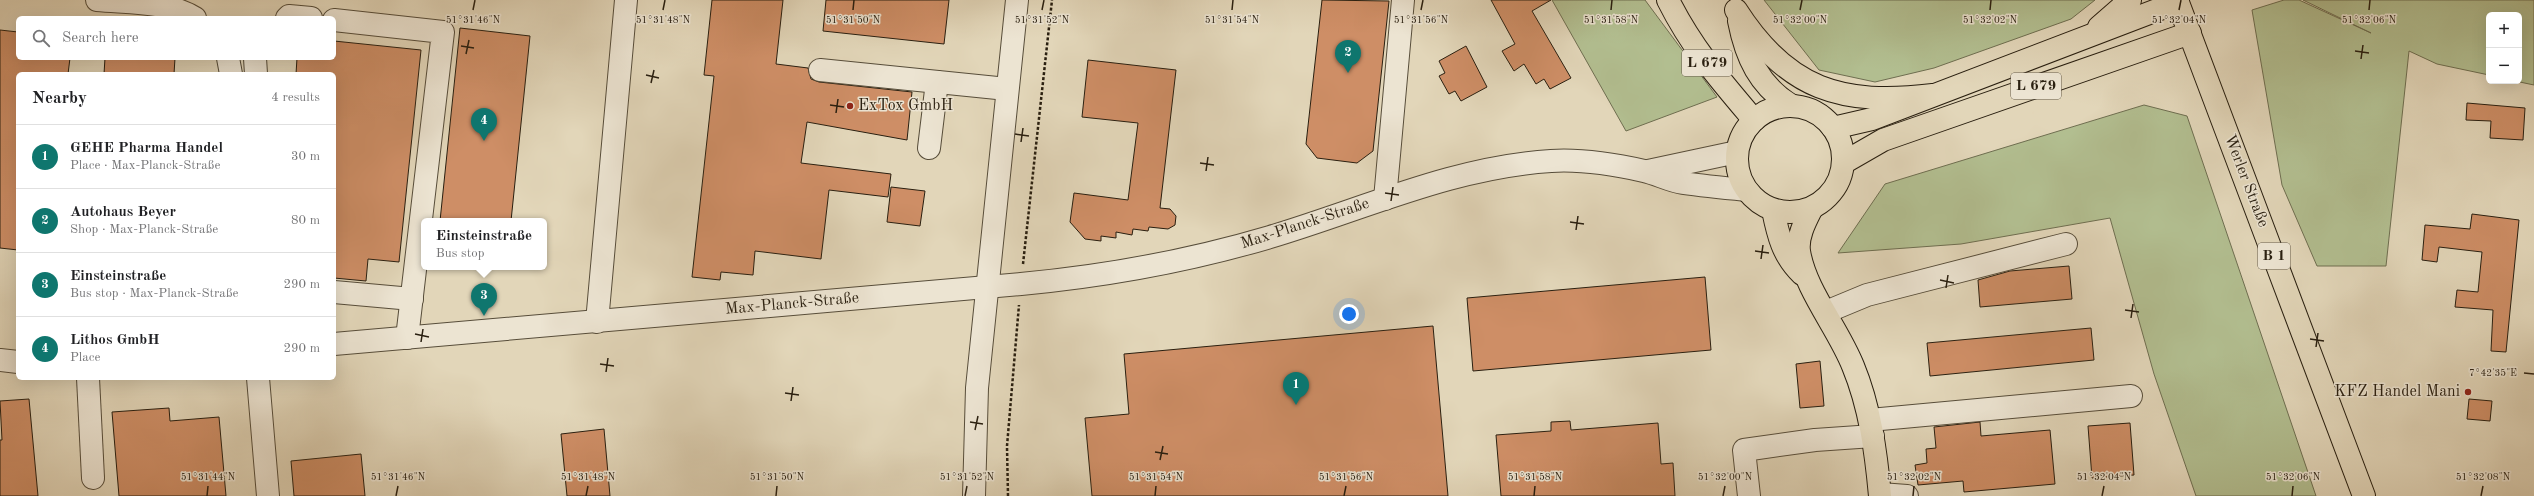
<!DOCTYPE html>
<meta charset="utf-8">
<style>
body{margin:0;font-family:"Old Standard TT",serif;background:#f6f6f6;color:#202124}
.controls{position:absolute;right:12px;top:12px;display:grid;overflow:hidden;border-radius:6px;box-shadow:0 4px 16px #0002}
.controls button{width:36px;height:36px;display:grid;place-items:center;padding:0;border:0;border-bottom:1px solid #e0e0e0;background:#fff;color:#202124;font:20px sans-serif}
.you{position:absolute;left:1349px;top:314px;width:14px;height:14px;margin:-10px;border:3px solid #fff;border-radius:50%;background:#1a73e8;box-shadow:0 0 0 6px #1a73e833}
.badge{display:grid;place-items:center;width:26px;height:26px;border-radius:50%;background:#0f766e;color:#fff;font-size:13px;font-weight:700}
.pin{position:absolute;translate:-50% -33px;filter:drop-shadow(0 1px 2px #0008)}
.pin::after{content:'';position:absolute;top:21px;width:14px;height:12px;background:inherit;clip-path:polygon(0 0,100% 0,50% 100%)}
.popup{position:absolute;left:421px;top:218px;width:126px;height:52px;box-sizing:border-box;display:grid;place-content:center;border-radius:6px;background:#fff;filter:drop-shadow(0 1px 3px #0005);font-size:13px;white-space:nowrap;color:#757577}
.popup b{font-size:15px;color:#202124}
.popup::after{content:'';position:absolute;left:50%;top:100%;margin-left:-8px;border:8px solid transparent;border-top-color:#fff}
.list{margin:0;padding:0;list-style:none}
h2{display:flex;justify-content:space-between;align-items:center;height:52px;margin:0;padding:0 16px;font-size:17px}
h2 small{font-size:13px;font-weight:400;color:#757577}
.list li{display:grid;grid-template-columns:26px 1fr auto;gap:12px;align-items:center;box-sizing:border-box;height:64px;padding:0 16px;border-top:1px solid #e0e0e0}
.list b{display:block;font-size:15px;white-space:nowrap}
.list p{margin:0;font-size:13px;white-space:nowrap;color:#757577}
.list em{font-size:13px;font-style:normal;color:#757577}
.icon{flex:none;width:22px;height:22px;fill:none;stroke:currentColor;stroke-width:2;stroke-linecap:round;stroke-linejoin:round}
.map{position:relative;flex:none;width:2534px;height:496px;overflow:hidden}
.search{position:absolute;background:#fff;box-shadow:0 4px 16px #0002;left:16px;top:16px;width:320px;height:44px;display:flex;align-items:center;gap:10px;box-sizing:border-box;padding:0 14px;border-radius:6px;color:#757577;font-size:15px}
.panel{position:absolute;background:#fff;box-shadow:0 4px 16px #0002;left:16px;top:72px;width:320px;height:308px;border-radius:6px}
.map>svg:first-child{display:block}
.green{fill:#b2be90;stroke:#6e6e50}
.building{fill:#ce8e66;stroke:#291f10}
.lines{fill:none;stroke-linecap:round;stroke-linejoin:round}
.minor-casing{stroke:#574d3a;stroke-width:24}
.major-casing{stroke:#291f10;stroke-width:24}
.highway-casing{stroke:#291f10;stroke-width:24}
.path{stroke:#291f10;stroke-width:2.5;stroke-dasharray:3 2;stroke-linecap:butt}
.minor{stroke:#ece4d2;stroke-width:22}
.major{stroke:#e2d6b9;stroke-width:22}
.highway{stroke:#e2d6b9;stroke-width:22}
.ticks{fill:none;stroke:#291f10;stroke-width:1.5}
.poi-dot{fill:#8f2418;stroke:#ece4d2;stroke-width:1.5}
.labels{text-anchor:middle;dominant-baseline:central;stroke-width:3;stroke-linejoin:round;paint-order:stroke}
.shield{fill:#ece4d2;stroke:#645a4a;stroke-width:1}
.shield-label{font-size:15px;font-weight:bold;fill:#291f10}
.poi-label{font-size:16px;fill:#291f10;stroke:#ece4d2;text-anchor:start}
.street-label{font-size:16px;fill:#291f10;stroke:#ece4d2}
.ticks-label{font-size:10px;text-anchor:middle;fill:#291f10;stroke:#ece4d2;stroke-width:3;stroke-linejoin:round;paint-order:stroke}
</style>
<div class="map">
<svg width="2534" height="496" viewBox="0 0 2534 496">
<rect width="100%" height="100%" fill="#e2d6b9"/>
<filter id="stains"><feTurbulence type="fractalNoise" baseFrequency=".005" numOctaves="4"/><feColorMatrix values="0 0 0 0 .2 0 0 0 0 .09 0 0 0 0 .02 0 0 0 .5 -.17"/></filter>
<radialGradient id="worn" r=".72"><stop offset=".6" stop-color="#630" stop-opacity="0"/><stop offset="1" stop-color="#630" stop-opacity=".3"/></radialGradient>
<g class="green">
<polygon points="1552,0 1645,0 1717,97 1626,131"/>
<polygon points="1764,0 2095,0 2071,19 1934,68 1875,82 1819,70"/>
<polygon points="2284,0 2299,0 2371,33 2303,0 2534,0 2534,85 2515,81 2519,81 2519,15 2489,15 2489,75 2437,64 2409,51 2386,266 2317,266 2282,185 2252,10"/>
<polygon points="2144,105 2187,116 2316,496 2196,496 2154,374 2110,218 1961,244 1838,253 1885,184"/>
</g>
<g class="building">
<polygon points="712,0 783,0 776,64 808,68 811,79 819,82 912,92 907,140 807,122 801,163 891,174 888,197 829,190 821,259 755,251 753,275 721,272 720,280 692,277 714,76 704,75"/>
<polygon points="826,0 949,0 944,44 823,31"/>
<polygon points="1322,0 1389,1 1373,151 1357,163 1317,158 1306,144"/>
<polygon points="1491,0 1551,0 1532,11 1571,78 1550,89 1544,79 1536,84 1524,64 1514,71 1502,51 1515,44"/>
<polygon points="460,28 530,36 511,221 440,221"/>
<polygon points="0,30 18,32 18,58 70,58 68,74 18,74 18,250 0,248"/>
<polygon points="334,41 421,50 399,262 368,259 366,281 334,278 334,74 296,74 297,58 334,58"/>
<polygon points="1466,46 1487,87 1461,101 1455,91 1449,94 1439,76 1445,73 1439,61"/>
<polygon points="105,58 175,58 174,74 104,74"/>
<polygon points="1088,60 1176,70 1160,208 1170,209 1176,216 1175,225 1168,229 1149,227 1148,231 1133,229 1132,235 1116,232 1116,238 1101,236 1101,241 1085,239 1070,222 1074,193 1128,200 1138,123 1082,117"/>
<polygon points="2467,103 2525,108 2523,140 2490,138 2491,121 2466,120"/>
<polygon points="891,187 925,191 920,226 887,222"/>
<polygon points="2472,214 2519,220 2506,352 2491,351 2493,310 2455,307 2457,290 2478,292 2482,252 2439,247 2437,262 2422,260 2425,225 2470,229"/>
<polygon points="2069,266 2072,299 1980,307 1978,280 2010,271"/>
<polygon points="1705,277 1711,350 1473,371 1467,298"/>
<polygon points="1433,326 1448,496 1092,496 1085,418 1129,414 1124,354"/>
<polygon points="2091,328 2094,360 1930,376 1927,343"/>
<polygon points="1820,361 1824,406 1800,408 1796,364"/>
<polygon points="29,399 38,496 0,496 0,440 2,440 0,401"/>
<polygon points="2469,399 2492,401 2490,421 2467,419"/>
<polygon points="169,408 170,421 219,417 226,496 119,496 112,412"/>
<polygon points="1570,421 1571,430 1658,423 1661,464 1673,463 1675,496 1501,496 1496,435 1551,431 1551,422"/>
<polygon points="1980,422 1981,436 2050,430 2055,484 1964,492 1963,481 1918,485 1915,465 1927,463 1926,449 1936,448 1934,427"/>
<polygon points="2130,423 2134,475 2092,478 2088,426"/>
<polygon points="604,429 610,496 567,496 561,434"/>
<polygon points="361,454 365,496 294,496 291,461"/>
</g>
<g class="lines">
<g class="minor-casing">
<g id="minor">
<path d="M97,0C128,3 168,1 195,18"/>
<polyline points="287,18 289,16 311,18"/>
<polyline points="334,20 443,32 407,338"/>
<polyline points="228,58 231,74"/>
<polyline points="255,58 256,74"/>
<polyline points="820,70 1007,89"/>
<polyline points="929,148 937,82"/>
<polyline points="1648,171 1737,152"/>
<polyline points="1385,199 1403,0"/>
<polyline points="334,292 412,299"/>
<polyline points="1826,312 1867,295 2066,244"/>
<polyline points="597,322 626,0"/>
<path d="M334,344L1021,284C1106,276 1189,261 1270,237C1364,209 1453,167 1551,161C1582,159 1613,164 1644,171C1657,174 1670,181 1683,183C1704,186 1725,188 1746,190"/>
<polyline points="0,360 18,362"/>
<polyline points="88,378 93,478"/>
<polyline points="258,378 268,496"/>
<polyline points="1870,420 2131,396"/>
<polyline points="1880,494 1907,496"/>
<polyline points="974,496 977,388 1017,0"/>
<polyline points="1749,496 1744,450 1815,440 1873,436"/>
</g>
</g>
<g class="major-casing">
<g id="major">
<polyline points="2177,0 2364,496"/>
<polyline points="2099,27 2130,0"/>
<circle cx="1790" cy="159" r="53"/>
<polyline points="1833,128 1872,119 2178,2"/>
<polyline points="1843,163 1883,140 2190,33"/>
<path d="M1812,208C1806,220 1797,236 1799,251C1805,290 1838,328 1853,366C1870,407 1876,452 1880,496"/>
<path d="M1773,210C1778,235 1783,256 1802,274"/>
</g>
</g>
<g class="highway-casing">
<g id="highway">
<path d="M1668,0C1692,48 1720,80 1754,120"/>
<path d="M1736,10C1787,90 1842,106 1933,95"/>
<path d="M1739,21C1746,57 1759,86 1792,106"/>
</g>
</g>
<g class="path">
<polyline points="1023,264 1052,0"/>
<polyline points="1008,496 1007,446 1019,305"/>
</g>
<use href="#minor" class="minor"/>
<use href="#major" class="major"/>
<use href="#highway" class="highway"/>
</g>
<path class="ticks" d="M473,10L475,0M663,10L665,0M853,10L854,0M1042,10L1044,0M1232,10L1233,0M1421,10L1423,0M1611,10L1612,0M1800,10L1802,0M1990,10L1991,0M2179,10L2181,0M2369,10L2370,0M461,46L474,48M2355,51L2369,53M466,54L469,40M2361,59L2363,45M646,75L659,78M651,83L654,70M830,105L844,107M836,113L838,99M1015,134L1029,136M1021,142L1023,128M1200,163L1214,165M1206,171L1208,157M1385,193L1399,195M1391,201L1393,187M1570,222L1584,224M1576,230L1578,216M1755,251L1769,253M1761,259L1763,245M1940,280L1954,283M1946,288L1948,275M2125,310L2139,312M2131,318L2133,304M415,334L429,337M2310,339L2324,341M421,342L423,329M2316,347L2318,333M600,364L614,366M606,372L608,358M2524,373L2534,374M785,393L799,395M791,401L793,387M970,422L983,424M975,430L978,416M1155,452L1168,454M1160,460L1163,446M207,496L208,486M396,496L398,486M586,496L588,486M776,496L777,486M965,496L967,486M1155,496L1156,486M1344,496L1346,486M1534,496L1535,486M1723,496L1725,486M1913,496L1914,486M2102,496L2104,486M2292,496L2293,486M2481,496L2483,486"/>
<g class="poi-dot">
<circle cx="850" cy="106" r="4"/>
<circle cx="2468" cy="392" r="4"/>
</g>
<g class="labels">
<g class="shield">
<rect x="1682" y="50" width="50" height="26" rx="3"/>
<rect x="2011" y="73" width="50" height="26" rx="3"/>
<rect x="2258" y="243" width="32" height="26" rx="3"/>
</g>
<g class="shield-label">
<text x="1707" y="63">L 679</text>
<text x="2036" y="86">L 679</text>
<text x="2274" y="256">B 1</text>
</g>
<g class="poi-label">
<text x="858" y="106">ExTox GmbH</text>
<text x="2460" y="392" text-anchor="end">KFZ Handel Mani</text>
</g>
<g class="street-label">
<text transform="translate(2246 181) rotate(69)">Werler Straße</text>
<text transform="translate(1305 224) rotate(-18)">Max-Planck-Straße</text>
<text transform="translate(792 304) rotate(-5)">Max-Planck-Straße</text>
</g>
</g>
<g class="ticks-label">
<text x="1421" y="23">51°31'56"N</text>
<text x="2179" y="23">51°32'04"N</text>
<text x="2369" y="23">51°32'06"N</text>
<text x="473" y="23">51°31'46"N</text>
<text x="663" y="23">51°31'48"N</text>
<text x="853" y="23">51°31'50"N</text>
<text x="1042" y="23">51°31'52"N</text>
<text x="1232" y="23">51°31'54"N</text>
<text x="1611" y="23">51°31'58"N</text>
<text x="1800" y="23">51°32'00"N</text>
<text x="1990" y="23">51°32'02"N</text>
<text x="2493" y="376">7°42'35"E</text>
<text x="208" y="480">51°31'44"N</text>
<text x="398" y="480">51°31'46"N</text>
<text x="588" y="480">51°31'48"N</text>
<text x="777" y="480">51°31'50"N</text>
<text x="967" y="480">51°31'52"N</text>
<text x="1156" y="480">51°31'54"N</text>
<text x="1346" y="480">51°31'56"N</text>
<text x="1535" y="480">51°31'58"N</text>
<text x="1725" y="480">51°32'00"N</text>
<text x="1914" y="480">51°32'02"N</text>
<text x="2104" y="480">51°32'04"N</text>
<text x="2293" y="480">51°32'06"N</text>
<text x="2483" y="480">51°32'08"N</text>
</g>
<rect width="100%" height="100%" filter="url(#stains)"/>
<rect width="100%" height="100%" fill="url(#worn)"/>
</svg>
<div class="controls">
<button>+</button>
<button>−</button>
</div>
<div class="you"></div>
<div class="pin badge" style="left:1296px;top:405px">1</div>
<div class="pin badge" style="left:1348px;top:73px">2</div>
<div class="pin badge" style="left:484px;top:316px">3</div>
<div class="popup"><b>Einsteinstraße</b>Bus stop</div>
<div class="pin badge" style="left:484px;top:141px">4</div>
<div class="search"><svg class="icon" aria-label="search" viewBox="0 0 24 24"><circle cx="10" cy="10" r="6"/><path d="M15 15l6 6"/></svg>Search here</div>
<section class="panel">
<h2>Nearby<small>4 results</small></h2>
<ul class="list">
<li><span class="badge">1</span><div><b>GEHE Pharma Handel</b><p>Place · Max-Planck-Straße</p></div><em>30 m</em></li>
<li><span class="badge">2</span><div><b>Autohaus Beyer</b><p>Shop · Max-Planck-Straße</p></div><em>80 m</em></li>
<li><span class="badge">3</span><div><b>Einsteinstraße</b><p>Bus stop · Max-Planck-Straße</p></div><em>290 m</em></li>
<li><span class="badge">4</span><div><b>Lithos GmbH</b><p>Place</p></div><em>290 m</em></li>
</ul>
</section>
</div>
